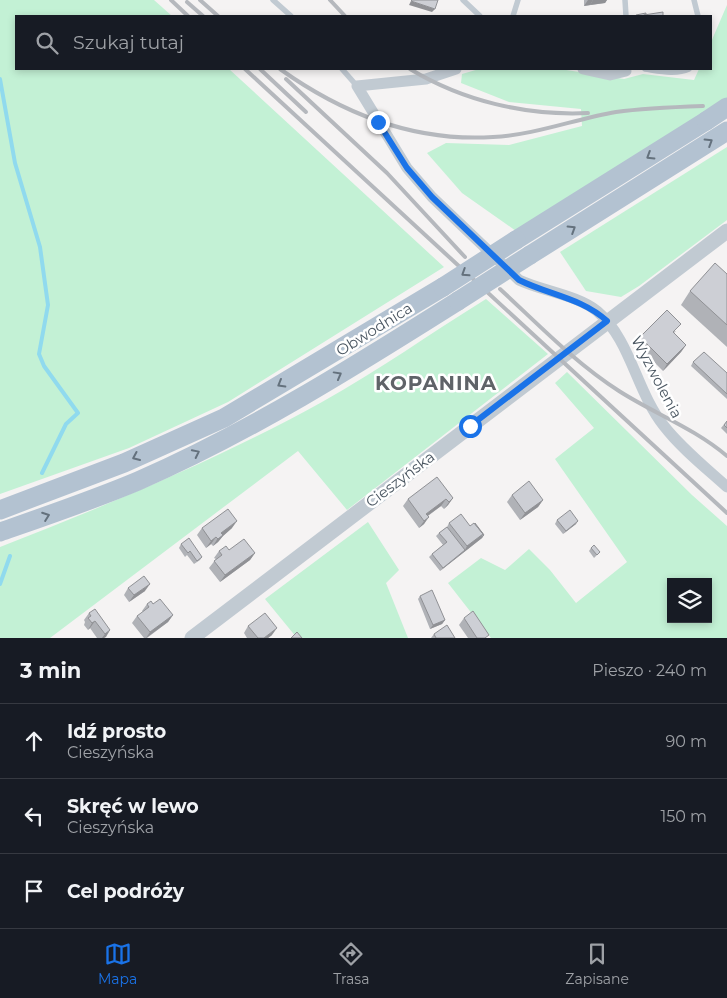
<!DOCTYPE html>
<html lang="pl">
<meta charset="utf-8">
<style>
body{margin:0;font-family:Montserrat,sans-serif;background:#242831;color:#f1f3f6}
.controls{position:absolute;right:15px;bottom:15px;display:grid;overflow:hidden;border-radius:0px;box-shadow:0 2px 8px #0003}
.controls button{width:45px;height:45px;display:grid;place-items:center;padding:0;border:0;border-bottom:1px solid #363941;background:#171b24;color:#f1f3f6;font:25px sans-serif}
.stop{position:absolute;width:15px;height:15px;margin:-11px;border:4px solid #1a73e8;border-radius:50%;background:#fff}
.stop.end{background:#1a73e8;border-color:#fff;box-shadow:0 1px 5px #0008}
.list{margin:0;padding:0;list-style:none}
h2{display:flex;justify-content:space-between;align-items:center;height:65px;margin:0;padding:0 20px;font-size:21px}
h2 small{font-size:16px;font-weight:400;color:#9ea1a6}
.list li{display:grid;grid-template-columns:32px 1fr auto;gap:15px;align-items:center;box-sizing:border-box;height:75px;padding:0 20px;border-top:1px solid #363941}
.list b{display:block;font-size:19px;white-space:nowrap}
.list p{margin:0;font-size:16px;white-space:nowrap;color:#9ea1a6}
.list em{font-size:16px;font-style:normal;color:#9ea1a6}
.icon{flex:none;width:28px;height:28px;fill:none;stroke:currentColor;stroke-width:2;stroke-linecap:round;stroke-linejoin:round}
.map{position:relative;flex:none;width:727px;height:638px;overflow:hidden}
.search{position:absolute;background:#171b24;box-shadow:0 2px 8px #0003;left:15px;right:15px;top:15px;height:55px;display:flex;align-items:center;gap:12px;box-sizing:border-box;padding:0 18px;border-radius:0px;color:#9ea1a6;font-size:19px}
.sheet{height:290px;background:#171b24}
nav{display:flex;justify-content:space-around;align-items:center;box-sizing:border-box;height:70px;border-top:1px solid #363941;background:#171b24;font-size:14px;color:#9ea1a6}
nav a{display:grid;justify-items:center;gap:2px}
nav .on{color:#1a73e8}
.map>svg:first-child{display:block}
.green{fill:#c3f1d5;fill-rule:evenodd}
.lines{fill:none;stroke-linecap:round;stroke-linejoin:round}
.stream{stroke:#90daee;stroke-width:4}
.service{stroke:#c1cad2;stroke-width:5.5}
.minor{stroke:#c1cad2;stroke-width:11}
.tertiary{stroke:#c1cad2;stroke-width:15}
.primary{stroke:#b3c2d1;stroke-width:19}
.rail{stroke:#b5b8bd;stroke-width:4}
.primary-bridge{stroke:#b3c2d1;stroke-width:19}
.wall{fill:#b0b2b7}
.shaded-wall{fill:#909195}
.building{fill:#cdcfd5;stroke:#909195}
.oneway{stroke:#64717d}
.route{stroke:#1a73e8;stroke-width:6}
.labels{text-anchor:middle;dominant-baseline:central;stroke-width:5;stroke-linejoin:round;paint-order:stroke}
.street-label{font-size:15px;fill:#4a5661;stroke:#fff}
.district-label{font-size:20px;font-weight:bold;letter-spacing:1px;fill:#5f6368;stroke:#fff}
</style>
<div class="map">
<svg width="727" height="638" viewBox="0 0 727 638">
<rect width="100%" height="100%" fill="#f5f3f3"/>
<g class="green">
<polygon points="0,0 154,0 172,16 16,16 16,69 229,69 444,267 228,402 129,448 0,494"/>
<polygon points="727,5 727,98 516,231 462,193 427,153 446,143 509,145 582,126 581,109 509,102 461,83 462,74 479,69 560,69 624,79 643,74 694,80 699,69 711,69 711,42"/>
<polygon points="727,147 727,220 639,286 621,297 586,291 560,252"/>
<path d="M486,299L548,354L347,510L298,451L50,638H0V547C110,504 219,459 322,402C378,371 431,333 486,299Z"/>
<path d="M567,372L692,495L727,526V638H491L448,583L481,558L505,570L529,549L550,570L576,603L627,562L555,459L594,428L555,383ZM671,582H708V619H671Z"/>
<polygon points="368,522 399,570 386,583 408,638 297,638 265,599"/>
</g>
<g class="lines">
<g class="stream">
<polyline points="0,79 15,163 40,247 48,305 39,354 44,366 78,413 66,424 42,473"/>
<polyline points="0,584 10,556"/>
</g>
<g class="service">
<polyline points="273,0 291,16"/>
<polyline points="463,0 480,16"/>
<polyline points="625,0 626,16"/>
<polyline points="694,0 698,16"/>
<polyline points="513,16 518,0"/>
<polyline points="342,69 357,86"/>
<path d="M645,69C659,71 676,75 689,69"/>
</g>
<g class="minor">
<path d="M456,69L426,79L357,86L407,168L432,197L519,280C542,291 577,295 597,311C631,340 636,391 664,426C681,448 706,468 727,487"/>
<polyline points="583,69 610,75 626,71"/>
</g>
<polyline class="tertiary" points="192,638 727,231"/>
<g class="primary">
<polyline points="516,240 706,121"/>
<polyline points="530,255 727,131"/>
<polyline points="0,510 124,463 224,418 443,287"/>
<path d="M0,532C46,516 93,500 138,481C250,432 355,366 458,301"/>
</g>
<g class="rail">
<polyline points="171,0 188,16"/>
<polyline points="200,0 218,16"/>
<polyline points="330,0 345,16"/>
<polyline points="187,2 203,16"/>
<polyline points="245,69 727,513"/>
<polyline points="260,69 306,112"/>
<path d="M280,69C343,114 415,142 493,137C535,135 575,119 616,112C645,108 674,107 703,106"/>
<path d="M410,69C463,101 526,116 588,113"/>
<polyline points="286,79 387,173 465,257"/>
<path d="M500,289C538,324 575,363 619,391C655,414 694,428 727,456"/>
</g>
<g class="primary-bridge">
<polyline points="706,121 727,107"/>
<polyline points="443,287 516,240"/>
<polyline points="458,301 530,255"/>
</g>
</g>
<g class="wall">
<polygon points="584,0 607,0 605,3 584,6"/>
<polygon points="727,274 727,347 681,305 690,291"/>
<polygon points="676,331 674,333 686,345 681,352 663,371 636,344 640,337"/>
<polygon points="693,362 727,373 727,399 691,366"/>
<polygon points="727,421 727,434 721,428"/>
<polygon points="512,495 543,500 538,507 520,520 507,502"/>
<polygon points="453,498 448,505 444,509 441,506 428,516 424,524 419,528 403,506 408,499"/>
<polygon points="557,520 576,524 563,534 555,524"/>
<polygon points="449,523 470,526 484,535 482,538 440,571 429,557 432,554 443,545 436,536 439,533 447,527"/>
<polygon points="202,528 232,528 223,536 218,542 213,546 211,544 206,548 197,535"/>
<polygon points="181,544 202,557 200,560 194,564 187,555 185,557 179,548"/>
<polygon points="591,548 600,552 594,558 589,551"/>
<polygon points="229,550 255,553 250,560 220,582 209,568 216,559 214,558 219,551"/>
<polygon points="128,588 145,591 129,602 124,595"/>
<polygon points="420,596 445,620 442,624 430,629 418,599"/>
<polygon points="147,604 173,615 168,622 147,638 144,638 132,623 137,616 143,612 142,611"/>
<polygon points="89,613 110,630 104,638 97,638 90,628 88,630 84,625 85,622 84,620"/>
<polygon points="464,618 485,638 468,638 459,625"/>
<polygon points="248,626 272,635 268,638 247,638 244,633"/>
<polygon points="434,634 455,638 431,638"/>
</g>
<g class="shaded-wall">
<polygon points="588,0 593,0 590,5 584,6"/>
<polygon points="593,0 607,0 605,3 590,5"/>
<polygon points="411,1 435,9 432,12 409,5"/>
<polygon points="686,345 681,352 663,371 667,364"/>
<polygon points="453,498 448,505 444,509 449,502"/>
<polygon points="446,499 441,506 423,519 426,514"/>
<polygon points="543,500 538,507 520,520 525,513"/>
<polygon points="429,517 424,524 419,528 424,521"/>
<polygon points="237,521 232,528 223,536 218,542 213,546 221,533"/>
<polygon points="578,521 576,524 563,534 566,531"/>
<polygon points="483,534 484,535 482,538 440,571 443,568 465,550 467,546"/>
<polygon points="216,537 211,544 206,548 211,541"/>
<polygon points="255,553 250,560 220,582 225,575"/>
<polygon points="150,584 145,591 129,602 134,595"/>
<polygon points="173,615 168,622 146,638 150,632"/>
<polygon points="445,620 442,624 430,629 433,625"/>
<polygon points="95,621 90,628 88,630 92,623"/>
<polygon points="277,628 272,635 268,638 264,638"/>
<polygon points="110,630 106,637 104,638 102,638 105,634"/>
</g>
<g class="building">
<polygon points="412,0 438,0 435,9 411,1"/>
<polygon points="663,12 663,16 644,16 644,15"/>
<polygon points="646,13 646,14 642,16 637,16 636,15"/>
<polygon points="715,263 727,274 727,325 690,291"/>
<polygon points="667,310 681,324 673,332 686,345 667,364 640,337"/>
<polygon points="704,352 727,373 727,394 693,362"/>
<polygon points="727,421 727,428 724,425"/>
<polygon points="437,477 453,498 449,502 446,499 426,514 429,517 424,521 408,499"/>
<polygon points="529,481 543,500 525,513 512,495"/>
<polygon points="228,509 237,521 221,533 223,535 218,539 216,537 211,541 202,528"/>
<polygon points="570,510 578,521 566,531 557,520"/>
<polygon points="461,514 470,526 474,523 483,534 467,546 449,523"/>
<polygon points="475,523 484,535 480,538 483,534 475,524"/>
<polygon points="447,527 465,550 443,568 432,554 447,542 439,533"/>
<polygon points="189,538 202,557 197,561 190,551 188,553 181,544"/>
<polygon points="244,539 255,553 225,575 214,561 222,555 219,551 226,546 229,550"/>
<polygon points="594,545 600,552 597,555 591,548"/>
<polygon points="144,576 150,584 134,595 128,588"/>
<polygon points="432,590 445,620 433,625 420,596"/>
<polygon points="160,599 173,615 150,632 137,616 149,607 147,604 151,601 153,604"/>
<polygon points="95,609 110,630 105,634 95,621 92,623 88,618 91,616 89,613"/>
<polygon points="473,611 489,635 485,638 477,638 464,618"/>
<polygon points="265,613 277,628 264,638 258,638 248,626"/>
<polygon points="447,625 455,638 436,638 434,634"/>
<polygon points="297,632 302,638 291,638"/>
</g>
<defs><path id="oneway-chevron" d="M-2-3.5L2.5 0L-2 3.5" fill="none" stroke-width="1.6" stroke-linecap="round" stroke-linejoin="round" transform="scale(1.25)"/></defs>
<g class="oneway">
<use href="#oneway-chevron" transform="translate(709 142) rotate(-32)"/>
<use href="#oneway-chevron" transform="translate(650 156) rotate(148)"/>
<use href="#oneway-chevron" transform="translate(572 229) rotate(-32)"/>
<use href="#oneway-chevron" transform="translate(465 273) rotate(147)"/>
<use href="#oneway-chevron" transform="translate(338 375) rotate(-29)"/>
<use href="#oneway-chevron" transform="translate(281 384) rotate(150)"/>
<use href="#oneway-chevron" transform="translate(196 453) rotate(-26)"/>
<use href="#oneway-chevron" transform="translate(136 457) rotate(156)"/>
<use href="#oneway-chevron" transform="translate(46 516) rotate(-20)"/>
</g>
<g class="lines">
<path class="route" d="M378,122L407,168L432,197L519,280C549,295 582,298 607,321L470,426"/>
</g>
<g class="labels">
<g class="street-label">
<text transform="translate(374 329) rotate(-32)">Obwodnica</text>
<text transform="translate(657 377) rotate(62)">Wyzwolenia</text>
<text transform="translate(400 479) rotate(-37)">Cieszyńska</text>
</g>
<g class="district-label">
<text x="436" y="383">KOPANINA</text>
</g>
</g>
</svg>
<div class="controls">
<button><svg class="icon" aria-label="layers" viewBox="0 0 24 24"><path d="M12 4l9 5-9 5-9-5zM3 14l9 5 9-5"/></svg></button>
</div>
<div class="stop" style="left:470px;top:426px"></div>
<div class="stop end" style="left:378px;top:122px"></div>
<div class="search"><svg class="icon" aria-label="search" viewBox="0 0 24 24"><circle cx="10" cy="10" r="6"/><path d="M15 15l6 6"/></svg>Szukaj tutaj</div>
</div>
<section class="sheet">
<h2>3 min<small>Pieszo · 240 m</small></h2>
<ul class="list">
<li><svg class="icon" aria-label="ahead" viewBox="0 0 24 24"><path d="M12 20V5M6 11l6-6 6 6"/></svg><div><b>Idź prosto</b><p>Cieszyńska</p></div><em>90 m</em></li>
<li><svg class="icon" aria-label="left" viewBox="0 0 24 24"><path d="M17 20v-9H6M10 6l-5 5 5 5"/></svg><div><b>Skręć w lewo</b><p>Cieszyńska</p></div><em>150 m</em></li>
<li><svg class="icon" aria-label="arrive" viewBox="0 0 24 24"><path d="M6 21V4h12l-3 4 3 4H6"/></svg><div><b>Cel podróży</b></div></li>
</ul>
</section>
<nav>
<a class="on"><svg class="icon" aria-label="map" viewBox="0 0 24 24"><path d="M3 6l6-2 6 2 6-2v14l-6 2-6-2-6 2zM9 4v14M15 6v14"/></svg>Mapa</a>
<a><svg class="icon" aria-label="directions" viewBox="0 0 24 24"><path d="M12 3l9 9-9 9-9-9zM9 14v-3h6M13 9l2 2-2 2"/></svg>Trasa</a>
<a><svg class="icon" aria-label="saved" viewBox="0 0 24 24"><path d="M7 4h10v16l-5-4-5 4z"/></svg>Zapisane</a>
</nav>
